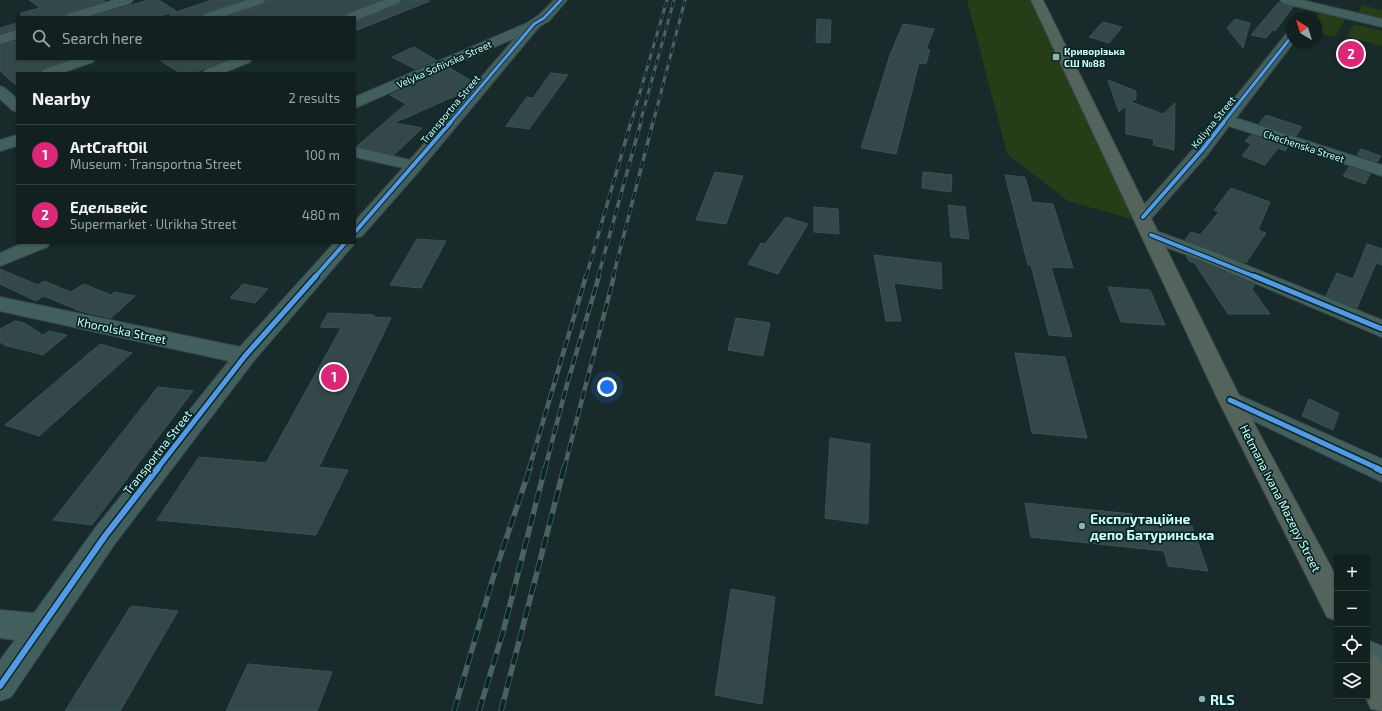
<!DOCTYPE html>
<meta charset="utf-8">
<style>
body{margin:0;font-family:"Exo 2",sans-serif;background:#1c2829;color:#f1f3f6}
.controls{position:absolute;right:12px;bottom:12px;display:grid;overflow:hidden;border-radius:0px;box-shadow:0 1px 3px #0004}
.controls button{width:36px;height:36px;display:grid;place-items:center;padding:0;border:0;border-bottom:1px solid #323e3e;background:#132020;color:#f1f3f6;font:20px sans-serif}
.compass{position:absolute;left:1286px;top:12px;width:36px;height:36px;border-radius:50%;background:#132020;box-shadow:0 1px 3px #0004;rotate:322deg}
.you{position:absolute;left:607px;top:387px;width:14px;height:14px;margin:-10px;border:3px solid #fff;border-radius:50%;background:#1a73e8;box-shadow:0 0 0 6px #1a73e833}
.badge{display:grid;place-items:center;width:26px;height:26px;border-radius:50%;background:#db2777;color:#fff;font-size:13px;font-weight:700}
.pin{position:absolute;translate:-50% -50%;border:2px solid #fff;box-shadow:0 1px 4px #0006}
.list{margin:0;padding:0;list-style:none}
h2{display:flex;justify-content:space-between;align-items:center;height:52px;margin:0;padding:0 16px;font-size:17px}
h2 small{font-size:13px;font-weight:400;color:#9da3a5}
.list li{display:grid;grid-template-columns:26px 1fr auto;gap:12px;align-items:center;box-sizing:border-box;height:60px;padding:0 16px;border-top:1px solid #323e3e}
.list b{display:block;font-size:15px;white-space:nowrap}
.list p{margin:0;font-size:13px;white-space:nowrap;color:#9da3a5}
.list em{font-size:13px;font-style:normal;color:#9da3a5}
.icon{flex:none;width:22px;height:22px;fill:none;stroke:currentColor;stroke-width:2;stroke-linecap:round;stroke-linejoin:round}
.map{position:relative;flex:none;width:1382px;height:711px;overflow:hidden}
.search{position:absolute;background:#132020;box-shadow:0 1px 3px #0004;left:16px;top:16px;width:340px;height:44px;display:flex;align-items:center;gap:10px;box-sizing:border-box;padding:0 14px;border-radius:0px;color:#9da3a5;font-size:15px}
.panel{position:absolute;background:#132020;box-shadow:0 1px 3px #0004;left:16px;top:72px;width:340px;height:172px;border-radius:0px}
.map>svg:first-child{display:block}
.green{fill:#263e17}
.building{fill:#34484a;stroke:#345458}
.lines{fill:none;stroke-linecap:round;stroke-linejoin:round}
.minor-casing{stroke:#364848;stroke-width:2}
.major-casing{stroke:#364848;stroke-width:2}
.minor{fill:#425f5e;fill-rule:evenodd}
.major{fill:#54635c;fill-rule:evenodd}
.rail-far3-casing{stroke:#4c6160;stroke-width:3}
.rail-far2-casing{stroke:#4c6160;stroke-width:3.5}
.rail-far1-casing{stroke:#4c6160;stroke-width:4.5}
.rail-casing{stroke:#4c6160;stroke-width:5.5}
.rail-far3{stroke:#072726;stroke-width:2;stroke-dasharray:6;stroke-linecap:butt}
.rail-far2{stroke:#072726;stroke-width:2.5;stroke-dasharray:8;stroke-linecap:butt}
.rail-far1{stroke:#072726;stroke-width:3;stroke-dasharray:9;stroke-linecap:butt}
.rail{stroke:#072726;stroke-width:4;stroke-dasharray:12;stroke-linecap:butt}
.cycleway-far3-casing{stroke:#072726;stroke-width:4.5}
.cycleway-far2-casing{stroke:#072726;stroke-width:6}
.cycleway-far1-casing{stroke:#072726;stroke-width:8}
.cycleway-casing{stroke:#072726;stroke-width:9}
.cycleway-far3{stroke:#5399e6;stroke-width:3}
.cycleway-far2{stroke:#5399e6;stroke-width:4}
.cycleway-far1{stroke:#5399e6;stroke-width:5}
.cycleway{stroke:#5399e6;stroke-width:6}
.poi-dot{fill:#8fb1b1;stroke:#072726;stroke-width:1.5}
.labels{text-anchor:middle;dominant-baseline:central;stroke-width:3.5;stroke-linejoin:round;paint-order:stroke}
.far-poi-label{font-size:10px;font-weight:bold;fill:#cefaf9;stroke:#072726;text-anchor:start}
.far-street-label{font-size:10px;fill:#cefaf9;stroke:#072726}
.street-label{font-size:12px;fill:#cefaf9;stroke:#072726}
.near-poi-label{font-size:14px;font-weight:bold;fill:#cefaf9;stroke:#072726;text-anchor:start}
</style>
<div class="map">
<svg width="1382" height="711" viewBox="0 0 1382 711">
<rect width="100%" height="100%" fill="#192a2a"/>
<g class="green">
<polygon points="967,0 1038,0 1149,224 1068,201 1007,154"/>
<polygon points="1362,5 1382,10 1382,22 1356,16"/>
<polygon points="1320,12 1346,18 1335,37 1316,32 1316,19"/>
<polygon points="1354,24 1382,31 1382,46 1347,37"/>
</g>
<g class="building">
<polygon points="29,0 103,0 105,1 67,13 64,17 21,17 21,13 40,8"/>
<polygon points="148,0 159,0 176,11 158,17 91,17"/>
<polygon points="212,0 242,0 204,13 201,17 170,17 170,14"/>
<polygon points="266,0 380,0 346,13 344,17 227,17 263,4"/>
<polygon points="402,0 430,1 355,31 355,22 400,4"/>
<polygon points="1279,2 1282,4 1293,7 1275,31 1273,30 1266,38 1251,35"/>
<polygon points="817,19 831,20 830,43 816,42"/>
<polygon points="1235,19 1250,23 1243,48 1227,28"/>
<polygon points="1103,22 1122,27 1109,43 1089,37"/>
<polygon points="17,23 17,29 0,33 0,28"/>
<polygon points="903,24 934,29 926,49 930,50 926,64 919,63 896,154 861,148 890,55"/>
<polygon points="17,41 17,59 70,59 42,69 39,73 17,73 17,86 0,71 0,45"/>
<polygon points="414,47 436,60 415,69 392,57"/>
<polygon points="158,59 227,59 194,73 180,73"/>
<polygon points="450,68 475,83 469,90 394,123 422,128 394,155 357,146 406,104 390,95"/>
<polygon points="551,73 568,75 529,129 506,126 527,97 533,98"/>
<polygon points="1108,80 1136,91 1136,99 1131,102 1163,114 1175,103 1174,150 1153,145 1154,139 1126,134 1126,106 1119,112"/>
<polygon points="1266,115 1302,127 1296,136 1259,124"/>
<polygon points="1251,135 1288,147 1285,151 1278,148 1265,165 1242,156 1251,144 1245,141"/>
<polygon points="1361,149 1381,156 1377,162 1357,155"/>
<polygon points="1349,167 1370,174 1365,184 1343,176"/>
<polygon points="715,172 743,176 726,224 696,220"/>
<polygon points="923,172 952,175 951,192 922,188"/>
<polygon points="1005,175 1025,177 1032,202 1053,204 1073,268 1051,267 1072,337 1049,335 1031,265 1028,265"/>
<polygon points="1231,188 1270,202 1258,230 1266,233 1246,263 1185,240 1191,232 1200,235 1219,212 1214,210"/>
<polygon points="948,205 965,207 969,239 951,237"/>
<polygon points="814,207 838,209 839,234 814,232"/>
<polygon points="786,217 808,224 778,274 748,264 761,243 765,244"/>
<polygon points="417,239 446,241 421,288 390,285"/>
<polygon points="1367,244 1382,249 1382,265 1376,263 1357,308 1326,296 1337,273 1353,279"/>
<polygon points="874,255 941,263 942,289 894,283 901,321 886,321"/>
<polygon points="1186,256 1255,285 1252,289 1270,314 1228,314 1194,262 1190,262"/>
<polygon points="0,269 38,285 44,281 71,292 84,284 111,295 114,292 135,296 111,318 80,311 44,296 36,301 0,284"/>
<polygon points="243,284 268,289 255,303 230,298"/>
<polygon points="1108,287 1150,290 1165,325 1121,322"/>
<polygon points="328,313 374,315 374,317 391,318 319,467 348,470 316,535 157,520 199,457 266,463 341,328 320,327"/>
<polygon points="736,318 770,323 763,356 728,350"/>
<polygon points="15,321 24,323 43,335 49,331 67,335 43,355 4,345 0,342 0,329"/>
<polygon points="100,344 132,353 39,436 5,425"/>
<polygon points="1015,353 1065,357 1087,438 1032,433"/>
<polygon points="158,387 193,391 92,525 53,520"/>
<polygon points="1309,399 1339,413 1333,430 1302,416"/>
<polygon points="830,438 870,444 868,524 825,518"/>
<polygon points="1025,503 1132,514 1134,520 1192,526 1208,571 1168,566 1164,551 1031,537"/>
<polygon points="731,589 775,597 762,704 715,695"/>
<polygon points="131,606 178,611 120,711 65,711"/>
<polygon points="248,664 332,672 317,711 226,711"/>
</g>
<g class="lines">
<g class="minor-casing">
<g id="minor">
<polygon points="114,0 133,0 131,3 86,17 65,17 67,14"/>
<polygon points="247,0 265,0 263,3 222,17 202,17 204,14"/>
<polygon points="384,0 401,0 399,3 357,20 355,20 355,17 345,17 347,14"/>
<polygon points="554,0 567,0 549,21 539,27 420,170 362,236 355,238 355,221 403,168 355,157 355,147 410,160 515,38 355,108 355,97 527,23 539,15"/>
<polygon points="1280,0 1302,0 1382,19 1382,27 1282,3"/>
<polygon points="17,30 17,39 0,44 0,35"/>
<polygon points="1292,32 1292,42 1294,42 1236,118 1382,165 1382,176 1229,126 1208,154 1149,221 1143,223 1137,221 1134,217 1137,213 1196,146 1287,33"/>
<polygon points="74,59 95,59 93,62 62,73 41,73 43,70"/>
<polygon points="232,59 252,59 250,62 223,73 203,73 205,70"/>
<polygon points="0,86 5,88 17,99 17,112 12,110 0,99"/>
<polygon points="17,135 17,146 0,151 0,140"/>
<polygon points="1151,229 1214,252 1382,320 1382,337 1200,260 1144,239 1142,235 1144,231"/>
<polygon points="23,243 50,243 47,247 0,266 0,253"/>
<polygon points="334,243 355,243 253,362 114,545 11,697 0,701 0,660 15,640 0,638 0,610 34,613 96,527 229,361 0,311 0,297 240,347"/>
<polygon points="1230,391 1382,459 1382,482 1222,406 1218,400 1222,394"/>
<polygon points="1367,640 1382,646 1382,676 1367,670"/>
</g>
</g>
<g class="major-casing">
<g id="major">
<polygon points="1031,0 1043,0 1241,399 1337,578 1337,621 1327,617 1218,400"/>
<polygon points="1367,652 1378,656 1382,665 1382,711 1371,709 1365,696 1367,696"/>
</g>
</g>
<use href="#minor" class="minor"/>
<use href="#major" class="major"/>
<g class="rail-far3-casing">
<g id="rail-far3">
<polyline points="631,123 667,0"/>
<polyline points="640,123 674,0"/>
<polyline points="653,123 685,0"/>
</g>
</g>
<g class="rail-far2-casing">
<g id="rail-far2">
<polyline points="586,277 631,122"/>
<polyline points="598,277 641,122"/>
<polyline points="613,277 653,122"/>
</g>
</g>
<g class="rail-far1-casing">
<g id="rail-far1">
<polyline points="529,469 586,276"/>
<polyline points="545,469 566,388 599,276"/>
<polyline points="564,469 614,276"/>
</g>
</g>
<g class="rail-casing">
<g id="rail">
<polyline points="454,711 493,578 530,468"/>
<polyline points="479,711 503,632 545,468"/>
<polyline points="501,711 564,468"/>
</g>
</g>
<use href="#rail-far3" class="rail-far3"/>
<use href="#rail-far2" class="rail-far2"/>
<use href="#rail-far1" class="rail-far1"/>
<use href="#rail" class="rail"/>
<g class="cycleway-far3-casing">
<g id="cycleway-far3">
<polyline points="450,123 534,24 544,18 561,0"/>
<polyline points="1223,123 1292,36"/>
</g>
</g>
<g class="cycleway-far2-casing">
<g id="cycleway-far2">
<polyline points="1143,217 1202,150 1224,122"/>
<polyline points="355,232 451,122"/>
<polyline points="1151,235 1256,277"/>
<polyline points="315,277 345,243"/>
</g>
</g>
<g class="cycleway-far1-casing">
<g id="cycleway-far1">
<polyline points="1254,276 1382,329"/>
<polyline points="1230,400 1379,469"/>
<polyline points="157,469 245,356 316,276"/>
</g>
</g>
<g class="cycleway-casing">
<g id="cycleway">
<polyline points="1376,468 1382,471"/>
<polyline points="0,686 105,536 158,468"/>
</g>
</g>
<use href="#cycleway-far3" class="cycleway-far3"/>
<use href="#cycleway-far2" class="cycleway-far2"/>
<use href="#cycleway-far1" class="cycleway-far1"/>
<use href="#cycleway" class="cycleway"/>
</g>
<g class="poi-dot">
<rect x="1052" y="53" width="8" height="8" rx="2"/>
<circle cx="1082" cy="526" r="4"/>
<circle cx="1202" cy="699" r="4"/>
</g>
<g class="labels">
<g class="far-poi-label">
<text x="1064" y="51">Криворізька<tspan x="1064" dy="12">СШ №88</tspan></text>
</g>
<g class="far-street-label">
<text transform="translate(444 64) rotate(-24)">Velyka Sofiivska Street</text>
<text transform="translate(450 109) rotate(-50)">Transportna Street</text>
<text transform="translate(1213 122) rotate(-51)">Koliyna Street</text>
<text transform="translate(1304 146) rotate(18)">Chechenska Street</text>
</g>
<g class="street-label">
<text transform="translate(122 330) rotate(12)">Khorolska Street</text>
<text transform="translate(157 452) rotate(-52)">Transportna Street</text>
<text transform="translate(1281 498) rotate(63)">Hetmana Ivana Mazepy Street</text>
</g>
<g class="near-poi-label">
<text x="1090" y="518">Експлутаційне<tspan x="1090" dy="16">депо Батуринська</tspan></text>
<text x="1210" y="699">RLS</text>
</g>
</g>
</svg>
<div class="controls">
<button>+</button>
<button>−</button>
<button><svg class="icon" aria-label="locate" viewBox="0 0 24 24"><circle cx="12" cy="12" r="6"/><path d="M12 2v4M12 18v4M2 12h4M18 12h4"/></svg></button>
<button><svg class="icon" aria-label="layers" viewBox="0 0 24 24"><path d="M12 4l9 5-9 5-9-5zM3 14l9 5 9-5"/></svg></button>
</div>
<svg class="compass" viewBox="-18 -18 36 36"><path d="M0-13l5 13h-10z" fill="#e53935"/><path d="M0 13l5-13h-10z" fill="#9da3a5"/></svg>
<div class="you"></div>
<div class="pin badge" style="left:334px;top:377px">1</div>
<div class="pin badge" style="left:1351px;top:54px">2</div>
<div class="search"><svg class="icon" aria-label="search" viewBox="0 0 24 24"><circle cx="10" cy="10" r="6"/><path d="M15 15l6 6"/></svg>Search here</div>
<section class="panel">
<h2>Nearby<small>2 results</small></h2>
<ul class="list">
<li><span class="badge">1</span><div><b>ArtCraftOil</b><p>Museum · Transportna Street</p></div><em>100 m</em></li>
<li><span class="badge">2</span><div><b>Едельвейс</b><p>Supermarket · Ulrikha Street</p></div><em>480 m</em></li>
</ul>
</section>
</div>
